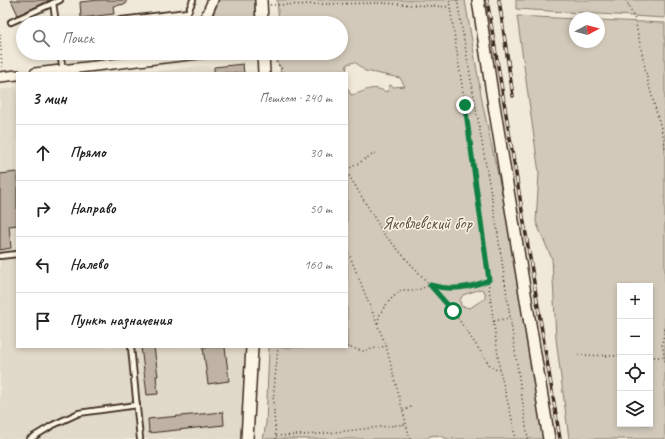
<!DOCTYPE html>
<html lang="ru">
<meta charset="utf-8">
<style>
body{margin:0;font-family:Caveat,sans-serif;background:#f2f2f2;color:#222}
.controls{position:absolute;right:12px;bottom:12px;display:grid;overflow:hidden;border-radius:0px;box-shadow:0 2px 6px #0003}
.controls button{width:36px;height:36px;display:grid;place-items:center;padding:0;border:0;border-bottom:1px solid #e0e0e0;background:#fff;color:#222;font:20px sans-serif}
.compass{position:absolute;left:569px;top:12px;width:36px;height:36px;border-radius:50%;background:#fff;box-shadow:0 2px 6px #0003;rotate:83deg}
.stop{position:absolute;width:12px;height:12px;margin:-9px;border:3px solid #0b8043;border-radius:50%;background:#fff}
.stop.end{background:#0b8043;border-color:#fff;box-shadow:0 1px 4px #0008}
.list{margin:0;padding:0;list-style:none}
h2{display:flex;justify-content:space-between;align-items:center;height:52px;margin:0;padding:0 16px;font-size:17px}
h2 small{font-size:13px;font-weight:400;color:#767676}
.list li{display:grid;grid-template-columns:26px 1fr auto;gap:12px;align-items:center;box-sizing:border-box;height:56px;padding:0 16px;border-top:1px solid #e0e0e0}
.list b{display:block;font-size:15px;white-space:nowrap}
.list em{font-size:13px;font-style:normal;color:#767676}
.icon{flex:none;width:22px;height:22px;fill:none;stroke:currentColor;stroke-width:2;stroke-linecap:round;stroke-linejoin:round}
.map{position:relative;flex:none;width:665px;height:439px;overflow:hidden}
.search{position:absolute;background:#fff;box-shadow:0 2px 6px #0003;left:16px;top:16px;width:332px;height:44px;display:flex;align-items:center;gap:10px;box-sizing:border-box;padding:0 14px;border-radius:22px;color:#767676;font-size:15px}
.panel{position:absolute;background:#fff;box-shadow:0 2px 6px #0003;left:16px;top:72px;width:332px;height:276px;border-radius:0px}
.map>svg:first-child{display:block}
.built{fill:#e1d9c9}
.green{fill:#d2c9ba;stroke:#867a6c;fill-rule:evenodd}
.building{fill:#beb3a4;stroke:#3b2a1e}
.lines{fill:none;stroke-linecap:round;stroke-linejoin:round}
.service-casing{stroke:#3b2a1e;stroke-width:8}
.minor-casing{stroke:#3b2a1e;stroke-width:12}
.tertiary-casing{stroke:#3b2a1e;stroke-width:14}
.path{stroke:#3b2a1e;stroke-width:1.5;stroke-dasharray:1 3;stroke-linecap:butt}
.service{stroke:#fcf5e5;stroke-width:4.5}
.minor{stroke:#fcf5e5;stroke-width:9}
.tertiary{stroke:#fcf5e5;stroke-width:11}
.rail-casing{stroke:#3b2a1e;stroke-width:3.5}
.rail{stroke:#fcf5e5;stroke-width:2;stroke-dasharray:6;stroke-linecap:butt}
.route{stroke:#0b8043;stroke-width:5}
.labels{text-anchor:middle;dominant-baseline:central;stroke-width:3;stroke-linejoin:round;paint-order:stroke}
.park-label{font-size:17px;fill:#615245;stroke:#fcf5e5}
</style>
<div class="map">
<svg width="665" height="439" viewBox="0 0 665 439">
<rect width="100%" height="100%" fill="#f0e9d9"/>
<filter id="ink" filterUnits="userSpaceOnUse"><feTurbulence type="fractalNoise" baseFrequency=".025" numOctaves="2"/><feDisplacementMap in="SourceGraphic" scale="8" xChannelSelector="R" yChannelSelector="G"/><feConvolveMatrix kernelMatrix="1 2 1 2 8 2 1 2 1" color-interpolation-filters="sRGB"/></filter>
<g filter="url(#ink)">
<g class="built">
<polygon points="200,66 213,67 214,73 139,73"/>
<polygon points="17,87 17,347 247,347 241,439 0,439 0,90"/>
</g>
<g class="green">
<polygon points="219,0 255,0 255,23 210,23"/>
<path d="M277,0H465L483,106L509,225L543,439H449C441,437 439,434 430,436L427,439H263L266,424L269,347H347V87L351,95C367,92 369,84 387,92L390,85L394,87L405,86L400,78L365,71L355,62L347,64L346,73H280L281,68L276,60L279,53H341V23H279ZM481,289L485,292V299L479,302L470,308L461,306L460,300L463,295Z"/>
<polygon points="516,0 665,0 665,18 516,9"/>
<path d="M517,16L575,19V42H599V20L665,23V439H569L556,339L552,259L536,222L539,173ZM620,286H650V424H620Z"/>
</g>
<g class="building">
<polygon points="11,0 51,0 18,15"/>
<polygon points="99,0 126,0 126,4 113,6 114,14 81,18 80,2"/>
<polygon points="243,64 244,73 214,73 214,67"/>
<polygon points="17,172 17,225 9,226 11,248 0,250 0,174"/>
<polygon points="141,347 154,347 158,376 156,376 158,394 147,395"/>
<polygon points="203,347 225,347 229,381 208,384"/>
<polygon points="223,412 224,425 149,433 148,419"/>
</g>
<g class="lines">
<g class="service-casing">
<g id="service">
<polyline points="53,3 56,23"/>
<polyline points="11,22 60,0"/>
<polyline points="96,23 188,12 193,0"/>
<polyline points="60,53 63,70"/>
<polyline points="0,256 17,254"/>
<polyline points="131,347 140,439"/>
<polyline points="30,439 53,425 79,413 137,405"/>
</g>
</g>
<g class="minor-casing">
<g id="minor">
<polyline points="203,23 213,0"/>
<polyline points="35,73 207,53"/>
<polyline points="0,77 17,75"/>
</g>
</g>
<g class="tertiary-casing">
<g id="tertiary">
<polyline points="261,0 262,23"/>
<polyline points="478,0 492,93 549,439"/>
<polyline points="263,53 264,73"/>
<polyline points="247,439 252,347"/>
</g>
</g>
<g class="path">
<polyline points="449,0 465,105 500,371 513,423 515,439"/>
<polyline points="457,0 497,228 528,439"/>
<polyline points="626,0 635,20 648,82 664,139 665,148"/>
<polyline points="270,5 380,3 450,7"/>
<polyline points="0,34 2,68"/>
<polyline points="273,59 282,69 284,73"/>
<polyline points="347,170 377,152"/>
<polyline points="347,172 384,234 453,311 491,367 499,371"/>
<polyline points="347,249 386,346 410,439"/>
<polyline points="494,321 510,318"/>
<path d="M378,323C378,310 392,298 401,290H418L430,285L444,289L474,286L489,280"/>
<polyline points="665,329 662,344 665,361"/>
<polyline points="347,347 363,351 386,346"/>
<polyline points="578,355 620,356"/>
<polyline points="650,357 665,357"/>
<polyline points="403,411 413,406"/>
<polyline points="276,436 319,434 407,424"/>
<polyline points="276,439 273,401 278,347"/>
</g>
<use href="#service" class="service"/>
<use href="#minor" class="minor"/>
<use href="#tertiary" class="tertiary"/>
<g class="rail-casing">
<g id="rail">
<polyline points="487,0 560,439"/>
<polyline points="499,0 513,96"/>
</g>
</g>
<use href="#rail" class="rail"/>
</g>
</g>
<g class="lines" filter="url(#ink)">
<path class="route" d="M453,311L430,285C451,291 469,288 489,280L465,105"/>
</g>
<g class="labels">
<g class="park-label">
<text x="427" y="223">Яковлевский бор</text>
</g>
</g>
</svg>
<div class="controls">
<button>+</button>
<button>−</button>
<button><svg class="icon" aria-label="locate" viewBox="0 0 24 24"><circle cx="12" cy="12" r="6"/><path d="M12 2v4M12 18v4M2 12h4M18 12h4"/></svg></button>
<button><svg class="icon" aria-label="layers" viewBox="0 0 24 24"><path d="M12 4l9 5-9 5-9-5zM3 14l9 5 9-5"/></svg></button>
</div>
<svg class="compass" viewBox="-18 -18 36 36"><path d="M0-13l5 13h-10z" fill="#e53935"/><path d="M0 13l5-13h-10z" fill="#767676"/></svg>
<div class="stop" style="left:453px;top:311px"></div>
<div class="stop end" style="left:465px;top:105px"></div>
<div class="search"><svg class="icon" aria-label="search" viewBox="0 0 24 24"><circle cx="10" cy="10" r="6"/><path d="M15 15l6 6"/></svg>Поиск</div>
<section class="panel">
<h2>3 мин<small>Пешком · 240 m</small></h2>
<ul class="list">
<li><svg class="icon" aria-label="ahead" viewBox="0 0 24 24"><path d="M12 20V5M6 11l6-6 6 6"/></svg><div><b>Прямо</b></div><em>30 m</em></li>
<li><svg class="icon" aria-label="right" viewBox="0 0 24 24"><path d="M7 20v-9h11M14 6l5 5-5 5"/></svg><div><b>Направо</b></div><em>50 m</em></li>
<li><svg class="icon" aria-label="left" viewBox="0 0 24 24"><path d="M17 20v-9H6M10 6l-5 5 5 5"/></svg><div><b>Налево</b></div><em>160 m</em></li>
<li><svg class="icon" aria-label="arrive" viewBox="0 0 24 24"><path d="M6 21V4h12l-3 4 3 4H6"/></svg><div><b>Пункт назначения</b></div></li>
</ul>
</section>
</div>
